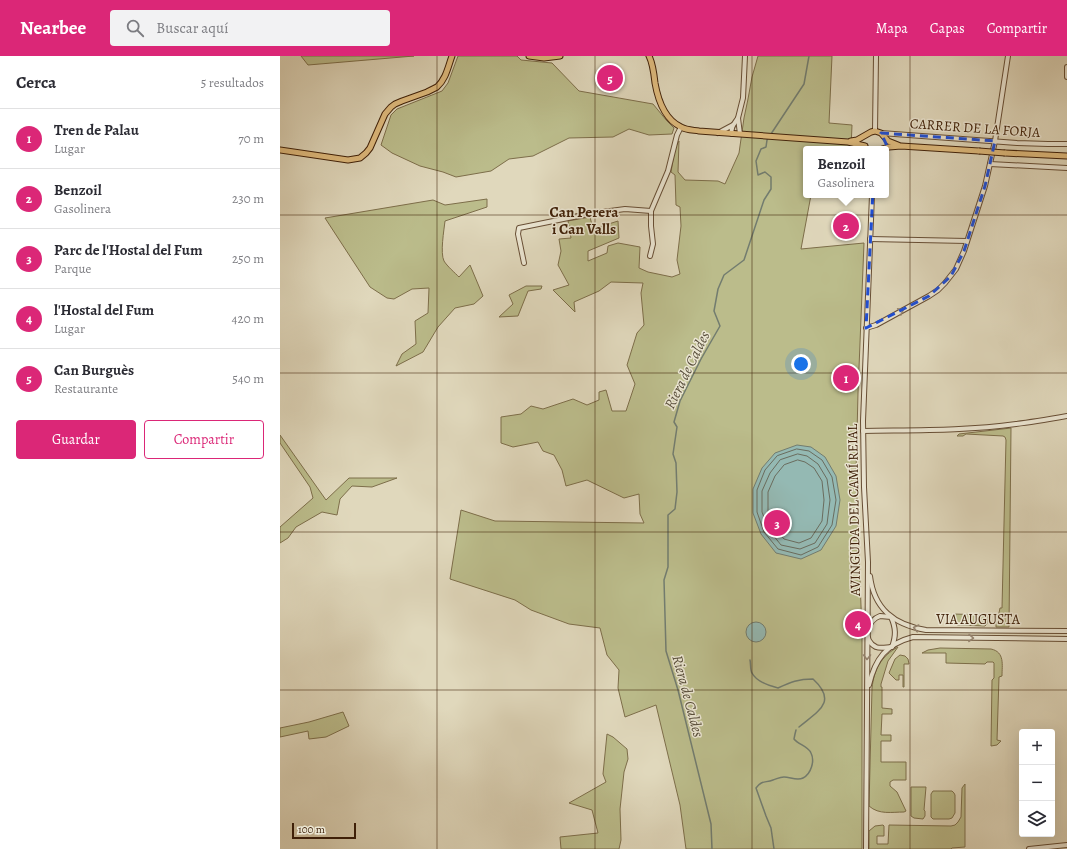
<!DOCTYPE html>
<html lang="es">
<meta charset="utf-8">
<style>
body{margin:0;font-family:Alegreya,serif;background:#f2f2f3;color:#2b2b33}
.controls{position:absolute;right:12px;bottom:12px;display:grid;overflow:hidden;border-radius:4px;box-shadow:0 4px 16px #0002}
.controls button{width:36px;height:36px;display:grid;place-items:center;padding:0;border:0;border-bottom:1px solid #e1e1e2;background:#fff;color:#2b2b33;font:20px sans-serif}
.scale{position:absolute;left:12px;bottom:10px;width:64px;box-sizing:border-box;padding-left:4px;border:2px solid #3f2008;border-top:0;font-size:11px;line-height:14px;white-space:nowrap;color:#3f2008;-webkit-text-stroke:3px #ebe6d3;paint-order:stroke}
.you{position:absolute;left:521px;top:308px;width:14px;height:14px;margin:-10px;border:3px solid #fff;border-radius:50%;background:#1a73e8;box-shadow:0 0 0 6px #1a73e833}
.badge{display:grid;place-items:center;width:26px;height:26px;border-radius:50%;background:#db2777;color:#fff;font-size:13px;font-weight:700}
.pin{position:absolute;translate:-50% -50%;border:2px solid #fff;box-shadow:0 1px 4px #0006}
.popup{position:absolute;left:523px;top:90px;width:86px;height:52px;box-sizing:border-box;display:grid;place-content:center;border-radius:4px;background:#fff;filter:drop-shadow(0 1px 3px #0005);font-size:13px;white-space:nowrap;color:#7c7c81}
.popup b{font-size:15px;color:#2b2b33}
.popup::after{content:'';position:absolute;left:50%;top:100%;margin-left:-8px;border:8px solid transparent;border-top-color:#fff}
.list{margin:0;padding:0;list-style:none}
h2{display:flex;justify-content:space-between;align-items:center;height:52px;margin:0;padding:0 16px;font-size:17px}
h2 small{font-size:13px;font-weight:400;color:#7c7c81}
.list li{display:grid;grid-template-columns:26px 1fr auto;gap:12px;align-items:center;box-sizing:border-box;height:60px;padding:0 16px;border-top:1px solid #e1e1e2}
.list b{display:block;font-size:15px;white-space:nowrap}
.list p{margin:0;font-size:13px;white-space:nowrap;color:#7c7c81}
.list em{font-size:13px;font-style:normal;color:#7c7c81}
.actions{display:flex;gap:8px;padding:12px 16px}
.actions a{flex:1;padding:9px 0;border:1px solid #db2777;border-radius:4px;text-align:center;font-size:14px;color:#db2777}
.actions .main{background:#db2777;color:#fff}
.icon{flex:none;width:22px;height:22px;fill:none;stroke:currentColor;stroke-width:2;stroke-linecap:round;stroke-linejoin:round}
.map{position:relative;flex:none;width:787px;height:793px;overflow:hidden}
header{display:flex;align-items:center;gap:24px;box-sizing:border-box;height:56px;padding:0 20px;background:#db2777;color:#fff}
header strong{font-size:19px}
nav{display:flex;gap:22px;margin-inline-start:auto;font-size:14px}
.search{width:280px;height:36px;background:#f2f2f3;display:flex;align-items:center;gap:10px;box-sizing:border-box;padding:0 14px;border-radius:4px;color:#7c7c81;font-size:15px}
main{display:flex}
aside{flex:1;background:#fff}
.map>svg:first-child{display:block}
.green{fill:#bbbc8b;stroke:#7d6e4a}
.water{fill:#94b9b3;stroke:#727c6f}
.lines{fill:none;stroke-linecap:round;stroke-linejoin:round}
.shore{stroke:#6a6c5e;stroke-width:1}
.stream{stroke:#727c6f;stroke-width:1.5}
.minor-casing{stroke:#674e35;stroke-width:6}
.major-casing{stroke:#3f2008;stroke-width:7}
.minor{stroke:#ebe6d3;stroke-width:4}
.major{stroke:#e0bc7e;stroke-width:5}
.major-bridge-casing{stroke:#3f2008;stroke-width:7;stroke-linecap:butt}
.major-bridge{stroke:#e0bc7e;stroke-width:5}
.oneway{stroke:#95836e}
.marked{fill:none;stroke:#1d4ed8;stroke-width:3;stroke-dasharray:8 5;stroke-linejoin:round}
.grid{fill:none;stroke:#3f2008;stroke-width:1;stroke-opacity:0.55}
.labels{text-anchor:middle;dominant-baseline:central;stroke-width:3;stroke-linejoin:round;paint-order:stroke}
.street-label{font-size:14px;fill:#3f2008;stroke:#ebe6d3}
.neighbourhood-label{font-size:15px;font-weight:bold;fill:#3f2008;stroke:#ebe6d3}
.water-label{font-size:15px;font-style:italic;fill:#584e3b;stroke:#ebe6d3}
</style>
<header>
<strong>Nearbee</strong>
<div class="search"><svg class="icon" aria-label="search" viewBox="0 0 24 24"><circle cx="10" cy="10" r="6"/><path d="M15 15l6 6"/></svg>Buscar aquí</div>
<nav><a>Mapa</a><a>Capas</a><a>Compartir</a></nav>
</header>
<main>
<aside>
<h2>Cerca<small>5 resultados</small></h2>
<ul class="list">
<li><span class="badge">1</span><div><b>Tren de Palau</b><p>Lugar</p></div><em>70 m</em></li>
<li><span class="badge">2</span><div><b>Benzoil</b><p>Gasolinera</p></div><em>230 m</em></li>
<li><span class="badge">3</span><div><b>Parc de l'Hostal del Fum</b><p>Parque</p></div><em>250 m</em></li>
<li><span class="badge">4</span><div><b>l'Hostal del Fum</b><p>Lugar</p></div><em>420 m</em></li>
<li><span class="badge">5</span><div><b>Can Burguès</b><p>Restaurante</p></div><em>540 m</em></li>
</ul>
<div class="actions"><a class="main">Guardar</a><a>Compartir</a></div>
</aside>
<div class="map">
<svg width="787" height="793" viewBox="0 0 787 793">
<rect width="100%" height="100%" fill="#e0d8bc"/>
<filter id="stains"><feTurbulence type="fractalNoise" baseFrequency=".005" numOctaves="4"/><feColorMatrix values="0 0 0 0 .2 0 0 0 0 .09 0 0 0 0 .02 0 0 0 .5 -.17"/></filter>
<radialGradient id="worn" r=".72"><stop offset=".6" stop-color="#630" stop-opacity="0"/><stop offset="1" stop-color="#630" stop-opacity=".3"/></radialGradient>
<g class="green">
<polygon points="21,0 134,0 28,9"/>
<polygon points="178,0 237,0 241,4 272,7 299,35 373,48 387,65 394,72 392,78 369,79 349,73 333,81 289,82 253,100 229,103 211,115 176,121 163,116 140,110 112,97 101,89 111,59 117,53 162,35 168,27"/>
<polygon points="478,0 552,0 549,67 572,69 571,93 540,92 540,93 526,93 526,139 531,139 521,193 584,187 578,337 576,418 582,576 582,793 406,793 400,749 376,649 345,661 338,632 339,614 327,599 320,572 289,568 251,554 235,544 170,523 181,454 215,465 364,467 360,458 359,438 344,442 307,424 286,430 282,414 274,399 263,395 258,386 233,391 221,387 221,361 241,358 251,350 263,353 293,343 307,349 319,344 319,336 326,334 332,355 346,355 355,328 347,309 357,277 364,269 361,237 363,227 331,226 319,235 294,246 295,256 273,234 289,229 278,209 281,195 279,183 291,182 288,165 310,161 313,173 338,165 339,182 308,195 308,205 327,197 328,190 338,187 360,191 359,212 368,216 392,221 400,218 397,204 401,170 400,151 396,149 395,119 391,116 395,92 399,85 398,116 405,124 438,125 445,128 459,97 464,62 468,43 472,21"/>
<path d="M207,143V151L165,165C164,174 160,197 164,205C167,210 175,217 179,221L190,209L203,240L194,248L175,252L158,271L143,296L116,310L122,298L136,288L135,265L148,257L149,232L132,233L114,243L107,242L90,231L45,162L153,144L165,149Z"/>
<polygon points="246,230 262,230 261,233 248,235 238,260 219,261 233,248 229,239"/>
<polygon points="731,372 729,571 716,571 716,560 719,557 720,552 722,552 726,384 725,381 723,380 686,378 683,380 677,380 679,378"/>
<polygon points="0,379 46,444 69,422 117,422 92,431 72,430 60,443 57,459 42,456 16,471 8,482 0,487 0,471 33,442 30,431 0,387"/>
<path d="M673,558L708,559L707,568L705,570L677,569C674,566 673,563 673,558Z"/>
<path d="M618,591L608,605L601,628V631H602V652L612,653V658H602L601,679H611V685H601V706H626V724H613L610,726V730L617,736L626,755L624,756C612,756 599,759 589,750L592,632C594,614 601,600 618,591Z"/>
<path d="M660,592L711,593C725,596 722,609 722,620L719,621L717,684L721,685L717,689L711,690L712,624L714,622V607L713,606H707L705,608L666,607V597H642L648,594Z"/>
<polygon points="620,599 625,600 628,603 629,608 624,608 624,631 623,631 623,619 619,619 619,624 616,624 609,617 615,603"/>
<polygon points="63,656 69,670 46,681 29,683 28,675 0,681 0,672 29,666"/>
<polygon points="327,678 333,681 347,693 348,703 344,716 340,753 341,784 339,793 281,793 280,781 318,777 312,754 289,747 326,726 323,718"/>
<polygon points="685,728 685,791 672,792 671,793 589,793 589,775 595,770 603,769 604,770 604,780 597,780 597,788 608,788 609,769 671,770 675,769 678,766 681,761 682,732"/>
<polygon points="631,731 646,731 644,754 645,755 645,760 643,763 634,762 631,760"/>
<polygon points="653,735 672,735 674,737 675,739 675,757 672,762 669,763 653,763 651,761 651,738"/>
</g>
<g class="water">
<polygon points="517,389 531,391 545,401 556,420 560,444 556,470 541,494 521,503 496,497 481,478 473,457 473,433 482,412 495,397"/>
<circle cx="476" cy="576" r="10"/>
</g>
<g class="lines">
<g class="shore">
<polygon points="517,393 529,395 542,404 552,421 556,444 552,469 538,491 521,499 498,493 484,476 477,456 477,434 485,414 497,400"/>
<polygon points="518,398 527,400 538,408 547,423 550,444 547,468 535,487 520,493 501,489 489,474 482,456 482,435 490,417 500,404"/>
<polygon points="518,404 525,406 534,412 542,425 544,444 542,465 531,482 519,487 504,483 494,471 488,455 488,436 495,420 504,409"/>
</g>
<g class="stream">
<path d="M470,604C471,608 470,614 472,617C476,625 490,630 498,632C511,626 518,623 533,623C558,646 538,655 519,671"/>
<polyline points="432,793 431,768 398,634 386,595 384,524 388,511 388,459 395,453 397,436 396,407 393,398 397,371 394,366 400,345 421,303 440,270 434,255 438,233 444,219 464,204 484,144 491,133 491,121 485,116 478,119 476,105 481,93 486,91 487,84 524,28 529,0"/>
<path d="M494,793L491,772L486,760L476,732C482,724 485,727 493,724C497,723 499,721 504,721C510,721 517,725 523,722C531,718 535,705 531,697C528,690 519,689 514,683L515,678L516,674"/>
</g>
<g class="minor-casing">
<g id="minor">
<polyline points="787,11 787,21"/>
<polyline points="595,75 596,0"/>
<polyline points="438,77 453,69"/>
<polyline points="601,77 737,87 768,88 787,88"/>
<path d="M452,78C450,71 455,67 458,62"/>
<polyline points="460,78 458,62 463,42 465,0"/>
<polyline points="710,108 787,112"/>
<polyline points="590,183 687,185"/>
<polyline points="370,200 373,188 371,170 371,155 388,115 397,79 401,71"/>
<polyline points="244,207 238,178 239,172 308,158 345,153 371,155"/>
<polyline points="586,272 596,269 649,240 658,234 665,227 676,213 684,195 705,130 715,85 728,0"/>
<path d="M583,375C634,374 685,375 736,368C753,366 770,363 787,360"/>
<path d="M590,520C594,553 614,569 646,574L787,575"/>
<path d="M600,560L611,561C616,572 616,580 612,591C607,591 601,593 596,591C581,583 588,564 600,560Z"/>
<path d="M589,629C595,603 606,588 633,581L787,583"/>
<polyline points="586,793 588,506 584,431 583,365 592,139"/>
<polyline points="749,793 787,789"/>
</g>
</g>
<g class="major-casing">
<g id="major">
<polyline points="249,0 264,2 280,0"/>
<path d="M369,0C373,8 374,18 375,27C378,44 384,63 401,71C406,74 413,74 419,75L568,86L585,90"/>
<polyline points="571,85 577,84 591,76 595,75 601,77 608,85 618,89"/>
<polyline points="602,93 609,91 621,90 699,95"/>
<path d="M0,94L68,104L80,102L86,97L90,92L105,58L111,51L115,48L122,45L147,36L157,31C166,23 168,11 172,0"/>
<polyline points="725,97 787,100"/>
</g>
</g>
<use href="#minor" class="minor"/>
<use href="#major" class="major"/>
<g class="major-bridge-casing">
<polyline id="major-bridge" points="699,95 725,97"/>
</g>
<use href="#major-bridge" class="major-bridge"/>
</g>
<defs><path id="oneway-chevron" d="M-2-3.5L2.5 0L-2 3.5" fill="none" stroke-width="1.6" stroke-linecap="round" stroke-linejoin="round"/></defs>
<g class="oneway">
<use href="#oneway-chevron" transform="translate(621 255) rotate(-28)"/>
<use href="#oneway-chevron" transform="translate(636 572) rotate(-167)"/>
<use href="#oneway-chevron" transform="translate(691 582) rotate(1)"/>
<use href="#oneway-chevron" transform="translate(587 601) rotate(90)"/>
</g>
<path class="marked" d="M601,77L715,85L705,130L684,195L671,220L649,240L586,272L594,115L598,95L607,90Z"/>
<path class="grid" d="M157,0V793M315,0V793M472,0V793M630,0V793M0,159H787M0,317H787M0,476H787M0,634H787"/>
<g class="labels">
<g class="street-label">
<text transform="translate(695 72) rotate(4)">CARRER DE LA FORJA</text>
<text transform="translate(574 454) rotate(-91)">AVINGUDA DEL CAMÍ REIAL</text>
<text x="698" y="563">VIA AUGUSTA</text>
</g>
<g class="neighbourhood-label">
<text x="304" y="156">Can Perera<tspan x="304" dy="17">i Can Valls</tspan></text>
</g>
<g class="water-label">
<text transform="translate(407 314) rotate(-64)">Riera de Caldes</text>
<text transform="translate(408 640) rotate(75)">Riera de Caldes</text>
</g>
</g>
<rect width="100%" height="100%" filter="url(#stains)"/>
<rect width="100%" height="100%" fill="url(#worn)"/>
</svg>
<div class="controls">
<button>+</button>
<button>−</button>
<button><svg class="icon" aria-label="layers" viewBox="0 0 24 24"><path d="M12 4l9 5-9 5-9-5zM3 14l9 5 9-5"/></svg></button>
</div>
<div class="scale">100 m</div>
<div class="you"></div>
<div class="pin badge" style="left:566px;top:322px">1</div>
<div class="pin badge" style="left:566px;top:170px">2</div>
<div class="popup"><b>Benzoil</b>Gasolinera</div>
<div class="pin badge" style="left:497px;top:467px">3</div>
<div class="pin badge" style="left:578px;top:568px">4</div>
<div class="pin badge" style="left:330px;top:22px">5</div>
</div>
</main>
